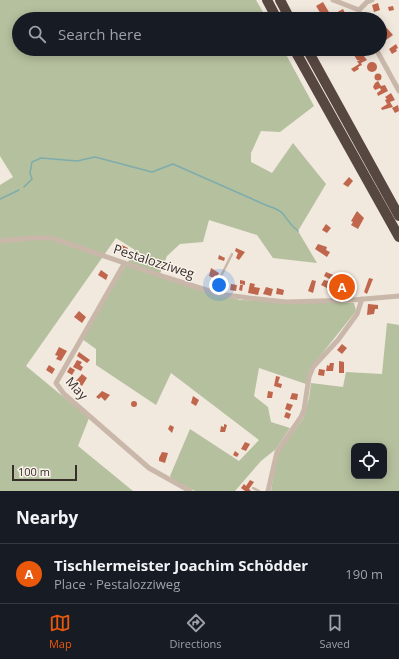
<!DOCTYPE html>
<meta charset="utf-8">
<style>
body{margin:0;font-family:"Open Sans",sans-serif;background:#20242c;color:#f1f3f6}
.controls{position:absolute;right:12px;bottom:12px;display:grid;overflow:hidden;border-radius:8px;box-shadow:0 2px 10px #0003}
.controls button{width:36px;height:36px;display:grid;place-items:center;padding:0;border:0;border-bottom:1px solid #363941;background:#171b24;color:#f1f3f6;font:20px sans-serif}
.scale{position:absolute;left:12px;bottom:10px;width:65px;box-sizing:border-box;padding-left:4px;border:2px solid #372d29;border-top:0;font-size:11px;line-height:14px;white-space:nowrap;color:#372d29;-webkit-text-stroke:3px #f9f2ea;paint-order:stroke}
.you{position:absolute;left:219px;top:285px;width:14px;height:14px;margin:-10px;border:3px solid #fff;border-radius:50%;background:#1a73e8;box-shadow:0 0 0 6px #1a73e833}
.badge{display:grid;place-items:center;width:26px;height:26px;border-radius:50%;background:#ea580c;color:#fff;font-size:13px;font-weight:700}
.pin{position:absolute;translate:-50% -50%;border:2px solid #fff;box-shadow:0 1px 4px #0006}
.list{margin:0;padding:0;list-style:none}
h2{display:flex;justify-content:space-between;align-items:center;height:52px;margin:0;padding:0 16px;font-size:17px}
h2 small{font-size:13px;font-weight:400;color:#9ea1a6}
.list li{display:grid;grid-template-columns:26px 1fr auto;gap:12px;align-items:center;box-sizing:border-box;height:60px;padding:0 16px;border-top:1px solid #363941}
.list b{display:block;font-size:15px;white-space:nowrap}
.list p{margin:0;font-size:13px;white-space:nowrap;color:#9ea1a6}
.list em{font-size:13px;font-style:normal;color:#9ea1a6}
.icon{flex:none;width:22px;height:22px;fill:none;stroke:currentColor;stroke-width:2;stroke-linecap:round;stroke-linejoin:round}
.map{position:relative;flex:none;width:399px;height:491px;overflow:hidden}
.search{position:absolute;background:#171b24;box-shadow:0 2px 10px #0003;left:12px;right:12px;top:12px;height:44px;display:flex;align-items:center;gap:10px;box-sizing:border-box;padding:0 14px;border-radius:22px;color:#9ea1a6;font-size:15px}
.sheet{height:112px;background:#171b24}
nav{display:flex;justify-content:space-around;align-items:center;box-sizing:border-box;height:56px;border-top:1px solid #363941;background:#171b24;font-size:11px;color:#9ea1a6}
nav a{display:grid;justify-items:center;gap:2px}
nav .on{color:#ea580c}
.map>svg:first-child{display:block}
.green{fill:#b5c09e;fill-rule:evenodd}
.lines{fill:none;stroke-linecap:round;stroke-linejoin:round}
.stream{stroke:#7eacad;stroke-width:1.5}
.building{fill:#c0664d}
.lane{stroke:#c9b7aa;stroke-width:2.5}
.street{stroke:#c9b7aa;stroke-width:5}
.highway{stroke:#574741;stroke-width:10}
.labels{text-anchor:middle;dominant-baseline:central;stroke-width:3;stroke-linejoin:round;paint-order:stroke}
.street-label{font-size:13px;fill:#372d29;stroke:#f9f2ea}
</style>
<div class="map">
<svg width="399" height="491" viewBox="0 0 399 491">
<rect width="100%" height="100%" fill="#f1e8de"/>
<g class="green">
<polygon points="0,0 256,0 267,19 19,19 19,49 283,49 314,106 280,132 261,131 251,153 251,162 272,173 293,143 326,184 298,231 317,263 273,258 257,235 209,220 203,242 180,244 167,256 159,276 240,300 354,303 356,311 309,370 306,384 259,368 254,396 268,407 271,422 290,428 276,449 261,461 235,491 195,491 172,479 170,476 190,429 239,461 259,440 171,373 156,405 96,365 96,349 82,339 135,250 116,238 26,366 89,418 78,446 133,491 0,491 0,185 13,177 0,156"/>
<path d="M387,323L399,325V491H271L276,460L280,450L303,419L309,398L311,383L343,387L346,372L382,374ZM354,446H384V476H354Z"/>
</g>
<g class="lines">
<g class="stream">
<path d="M24,187L32,179L30,173L32,162L41,158L77,161L95,157L152,172L173,164L268,206C289,212 283,220 298,231"/>
<polyline points="0,199 19,190"/>
</g>
</g>
<g class="building">
<polygon points="323,2 333,19 324,19 316,6"/>
<polygon points="378,3 380,10 374,12 372,5"/>
<polygon points="393,6 394,10 389,11 388,7"/>
<polygon points="343,9 347,17 337,19 334,14"/>
<polygon points="385,26 393,35 386,40 383,36 386,34 381,30"/>
<polygon points="396,44 398,48 396,49 397,51 392,54 389,49"/>
<polygon points="360,51 367,60 361,63 362,65 358,67 359,69 354,72 351,69 359,64 357,61 360,60 357,60 354,55"/>
<circle cx="372" cy="67" r="5"/>
<circle cx="378" cy="77" r="3.5"/>
<polygon points="378,81 381,86 385,85 388,91 378,96 377,93 381,90 380,88 375,90 373,87 375,83"/>
<polygon points="391,93 395,100 390,102 393,107 382,110 381,108 389,103 387,104 385,100 387,99 385,97"/>
<polygon points="398,105 399,111 395,113 392,108"/>
<polygon points="349,177 353,181 348,187 343,184"/>
<polygon points="357,211 364,218 358,229 351,225 353,222 351,221"/>
<polygon points="326,224 331,228 327,233 322,230"/>
<polygon points="318,244 327,247 326,250 330,252 327,257 315,249"/>
<polygon points="122,245 128,248 124,255 118,251"/>
<polygon points="236,248 245,252 239,260 236,258 238,253 235,251"/>
<polygon points="219,255 225,258 224,261 218,259"/>
<polygon points="180,268 186,270 185,276 178,273"/>
<polygon points="211,268 219,273 216,279 209,276"/>
<polygon points="101,270 108,275 106,280 98,275"/>
<polygon points="326,272 336,276 333,281 324,276"/>
<polygon points="369,278 373,279 367,294 364,292"/>
<polygon points="339,279 350,285 347,291 342,288 338,296 332,292"/>
<polygon points="240,280 245,281 245,285 240,284"/>
<polygon points="312,280 316,281 313,293 308,291"/>
<polygon points="324,280 333,282 329,289 321,285"/>
<polygon points="250,283 255,284 254,287 260,288 258,295 248,293"/>
<polygon points="231,284 237,285 236,291 230,290"/>
<polygon points="240,285 243,285 242,291 239,290"/>
<polygon points="266,287 273,289 271,296 263,294"/>
<polygon points="277,288 284,290 283,295 276,294"/>
<polygon points="368,304 378,305 378,309 375,309 374,314 367,315"/>
<polygon points="79,311 86,317 82,323 74,317"/>
<polygon points="342,344 347,348 342,354 337,350"/>
<polygon points="59,347 67,351 61,361 56,359 58,356 55,355"/>
<polygon points="79,352 90,360 87,363 77,356"/>
<polygon points="77,360 82,362 80,365 83,367 81,371 73,367"/>
<polygon points="339,361 344,362 344,373 339,373"/>
<polygon points="330,363 334,363 333,371 326,371 327,365 329,366"/>
<polygon points="49,365 55,369 52,374 46,370"/>
<polygon points="70,367 75,370 72,375 67,372"/>
<polygon points="319,369 325,370 324,376 318,375"/>
<polygon points="82,374 87,378 82,386 76,381"/>
<polygon points="276,376 280,377 278,383 282,384 281,388 274,386"/>
<polygon points="102,391 110,395 105,401 101,397 99,399 96,397"/>
<polygon points="268,391 273,392 272,398 267,398"/>
<polygon points="292,393 298,394 297,400 290,399"/>
<polygon points="193,396 199,400 196,406 191,403"/>
<circle cx="134" cy="404" r="3"/>
<polygon points="287,403 293,405 290,411 285,409"/>
<polygon points="286,412 291,414 289,419 284,417"/>
<polygon points="224,424 227,425 225,432 220,432 221,426 224,427"/>
<polygon points="170,425 174,427 172,433 168,429"/>
<polygon points="245,442 250,444 246,451 241,449"/>
<polygon points="235,451 239,454 237,457 233,455"/>
<polygon points="162,452 168,453 165,463 159,461 159,458"/>
<polygon points="250,480 254,482 249,489 251,491 245,491 241,488 244,484 246,486"/>
</g>
<g class="lines">
<g class="lane">
<polyline points="213,292 232,254"/>
<polyline points="253,488 259,491"/>
</g>
<g class="street">
<polyline points="333,0 359,10 360,19"/>
<polyline points="359,10 367,2 372,0"/>
<polyline points="376,49 399,91"/>
<polyline points="0,241 31,238 52,238 165,277 219,294 249,298 286,302 353,300 399,296"/>
<polyline points="124,264 56,383 64,394 149,468 190,491"/>
<polyline points="268,491 277,452 301,417 304,410 309,377 313,367 338,340 357,314 362,299"/>
</g>
<g class="highway">
<polyline points="267,0 277,19"/>
<polyline points="280,0 290,19"/>
<polyline points="294,49 399,237"/>
<polyline points="307,49 399,216"/>
</g>
</g>
<g class="labels">
<g class="street-label">
<text transform="translate(154 261) rotate(18)">Pestalozziweg</text>
<text transform="translate(77 388) rotate(48)">May</text>
</g>
</g>
</svg>
<div class="controls">
<button><svg class="icon" aria-label="locate" viewBox="0 0 24 24"><circle cx="12" cy="12" r="6"/><path d="M12 2v4M12 18v4M2 12h4M18 12h4"/></svg></button>
</div>
<div class="scale">100 m</div>
<div class="you"></div>
<div class="pin badge" style="left:342px;top:287px">A</div>
<div class="search"><svg class="icon" aria-label="search" viewBox="0 0 24 24"><circle cx="10" cy="10" r="6"/><path d="M15 15l6 6"/></svg>Search here</div>
</div>
<section class="sheet">
<h2>Nearby<small></small></h2>
<ul class="list">
<li><span class="badge">A</span><div><b>Tischlermeister Joachim Schödder</b><p>Place · Pestalozziweg</p></div><em>190 m</em></li>
</ul>
</section>
<nav>
<a class="on"><svg class="icon" aria-label="map" viewBox="0 0 24 24"><path d="M3 6l6-2 6 2 6-2v14l-6 2-6-2-6 2zM9 4v14M15 6v14"/></svg>Map</a>
<a><svg class="icon" aria-label="directions" viewBox="0 0 24 24"><path d="M12 3l9 9-9 9-9-9zM9 14v-3h6M13 9l2 2-2 2"/></svg>Directions</a>
<a><svg class="icon" aria-label="saved" viewBox="0 0 24 24"><path d="M7 4h10v16l-5-4-5 4z"/></svg>Saved</a>
</nav>
